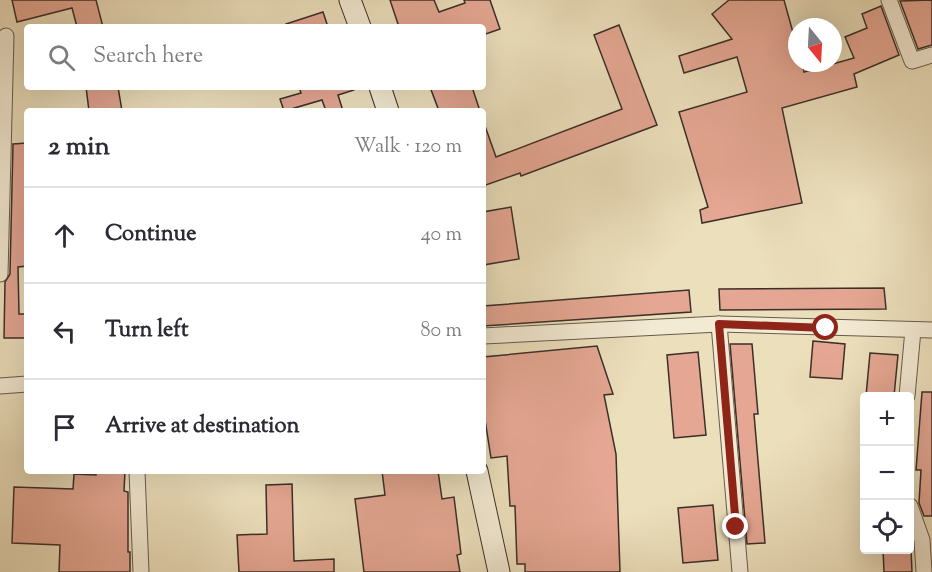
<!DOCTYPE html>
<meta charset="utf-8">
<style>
body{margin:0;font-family:"Sorts Mill Goudy",serif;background:#f7f7f7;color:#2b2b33}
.controls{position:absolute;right:18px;bottom:18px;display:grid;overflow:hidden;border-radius:6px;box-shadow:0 6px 24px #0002}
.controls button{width:54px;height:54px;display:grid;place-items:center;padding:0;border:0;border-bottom:2px solid #e1e1e2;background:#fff;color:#2b2b33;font:30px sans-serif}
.compass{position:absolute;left:788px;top:18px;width:54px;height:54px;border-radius:50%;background:#fff;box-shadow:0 6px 24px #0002;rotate:162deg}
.stop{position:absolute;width:18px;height:18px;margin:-14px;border:4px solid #8f2418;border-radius:50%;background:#fff}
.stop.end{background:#8f2418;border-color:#fff;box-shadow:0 2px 6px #0008}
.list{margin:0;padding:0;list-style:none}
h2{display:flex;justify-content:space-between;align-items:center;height:78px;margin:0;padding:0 24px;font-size:26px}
h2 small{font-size:20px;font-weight:400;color:#7c7c81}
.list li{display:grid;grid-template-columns:39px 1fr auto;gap:18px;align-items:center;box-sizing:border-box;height:96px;padding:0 24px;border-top:2px solid #e1e1e2}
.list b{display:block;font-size:22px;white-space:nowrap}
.list em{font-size:20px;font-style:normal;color:#7c7c81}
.icon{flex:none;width:33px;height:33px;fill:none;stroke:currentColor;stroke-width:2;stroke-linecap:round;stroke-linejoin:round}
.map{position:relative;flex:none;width:932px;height:572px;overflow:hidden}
.search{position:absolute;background:#fff;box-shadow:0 6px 24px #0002;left:24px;top:24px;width:462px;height:66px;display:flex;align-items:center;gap:15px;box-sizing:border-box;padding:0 21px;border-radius:6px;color:#7c7c81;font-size:22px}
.panel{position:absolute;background:#fff;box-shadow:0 6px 24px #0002;left:24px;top:108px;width:462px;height:366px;border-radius:6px}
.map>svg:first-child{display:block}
.building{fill:#e5a793;stroke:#3b2f29;stroke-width:1.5}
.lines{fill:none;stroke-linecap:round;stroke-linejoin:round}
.minor-casing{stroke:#675b4e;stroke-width:17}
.secondary-casing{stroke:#3b2f29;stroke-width:23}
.minor{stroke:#f3ead3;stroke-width:15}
.secondary{stroke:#f3ead3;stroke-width:21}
.route{stroke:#8f2418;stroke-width:8}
</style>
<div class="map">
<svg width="932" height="572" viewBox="0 0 932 572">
<rect width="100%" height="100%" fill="#ecdfbc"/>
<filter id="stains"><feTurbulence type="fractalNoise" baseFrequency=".00333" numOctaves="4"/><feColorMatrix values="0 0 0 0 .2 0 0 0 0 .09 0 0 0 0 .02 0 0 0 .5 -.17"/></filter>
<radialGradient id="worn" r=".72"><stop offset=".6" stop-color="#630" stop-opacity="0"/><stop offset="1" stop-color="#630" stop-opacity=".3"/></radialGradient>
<g class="building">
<polygon points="12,0 96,0 103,27 77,27 72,8 17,22"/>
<polygon points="390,0 434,0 439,12 465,3 464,0 490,0 500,29 483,35 483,27 399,27"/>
<polygon points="729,0 784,0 797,47 797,63 802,63 804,72 854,58 845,37 867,28 862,14 881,6 899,55 854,74 857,87 782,108 802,203 702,223 700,210 708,207 679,112 747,92 737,57 684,73 679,56 732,39 712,14"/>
<polygon points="932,0 932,45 918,49 900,1"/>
<polygon points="323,12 328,27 287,27 286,24"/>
<polygon points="619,25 657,125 521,176 520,173 483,186 483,127 485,126 496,157 622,109 594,35"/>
<polygon points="86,87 118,87 122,111 89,111"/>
<polygon points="299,87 354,87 354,90 338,95 343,111 326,111 322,100 284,111 280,99 301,93"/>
<polygon points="430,87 472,87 480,111 439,111"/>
<polygon points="27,143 27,266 18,267 19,314 26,314 25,338 4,338 5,282 10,274 13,144"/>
<polygon points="511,207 519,259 483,265 483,212"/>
<polygon points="884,288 886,309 720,310 719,289"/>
<polygon points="689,290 691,312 483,326 483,306"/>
<polygon points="813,341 845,344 842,379 810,377"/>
<polygon points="730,344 752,344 758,414 754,414 765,543 747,544"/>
<polygon points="597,346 613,394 604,395 616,454 620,572 525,572 525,564 517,564 515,506 510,506 507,456 491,458 483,407 483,357"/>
<polygon points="698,352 706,435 674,438 667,355"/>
<polygon points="870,353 898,355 894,396 866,396"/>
<polygon points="922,392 932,392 932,516 924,516 919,503 921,470 916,470"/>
<polygon points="96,471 125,471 124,491 128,492 128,552 130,552 130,572 59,572 60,545 12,543 14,487 73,489 74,474 96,475"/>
<polygon points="382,471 438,471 442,499 454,497 461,554 457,555 460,572 364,572 355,499 385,495"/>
<polygon points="292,484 294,561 334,559 334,572 239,572 237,535 267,534 266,485"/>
<polygon points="713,505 718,560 683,563 678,508"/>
<polygon points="883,549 911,549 912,572 884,572"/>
</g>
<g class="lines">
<g class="minor-casing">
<g id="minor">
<polyline points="889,0 912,61 932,55"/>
<polyline points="0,274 6,36"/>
<polyline points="719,324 740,572"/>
<polyline points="483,336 719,324 932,330"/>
<polyline points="0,386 27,384"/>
<polyline points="907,396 913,330"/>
<polyline points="137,471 141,572"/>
<polyline points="910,506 922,540 924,572"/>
</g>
</g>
<g class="secondary-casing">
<g id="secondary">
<polyline points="350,0 360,27"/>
<polyline points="380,87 388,111"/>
<polyline points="477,471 499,572"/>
</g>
</g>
<use href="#minor" class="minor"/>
<use href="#secondary" class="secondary"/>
</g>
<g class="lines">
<polyline class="route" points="736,527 719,324 826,328"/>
</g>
<rect width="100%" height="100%" filter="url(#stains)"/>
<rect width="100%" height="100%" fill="url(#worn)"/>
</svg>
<div class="controls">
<button>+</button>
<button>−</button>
<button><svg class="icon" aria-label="locate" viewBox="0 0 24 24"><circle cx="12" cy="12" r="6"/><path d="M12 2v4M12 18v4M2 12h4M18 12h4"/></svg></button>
</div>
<svg class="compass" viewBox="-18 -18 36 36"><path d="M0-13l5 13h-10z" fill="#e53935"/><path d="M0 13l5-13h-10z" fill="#7c7c81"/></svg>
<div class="stop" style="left:826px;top:328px"></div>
<div class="stop end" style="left:736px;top:527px"></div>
<div class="search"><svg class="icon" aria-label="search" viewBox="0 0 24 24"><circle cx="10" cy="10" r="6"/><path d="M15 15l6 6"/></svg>Search here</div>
<section class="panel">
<h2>2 min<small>Walk · 120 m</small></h2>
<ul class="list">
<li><svg class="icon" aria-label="ahead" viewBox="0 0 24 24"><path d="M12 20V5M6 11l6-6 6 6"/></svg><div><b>Continue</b></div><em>40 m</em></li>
<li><svg class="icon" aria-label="left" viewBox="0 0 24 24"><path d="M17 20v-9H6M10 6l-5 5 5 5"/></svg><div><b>Turn left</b></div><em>80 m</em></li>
<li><svg class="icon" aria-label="arrive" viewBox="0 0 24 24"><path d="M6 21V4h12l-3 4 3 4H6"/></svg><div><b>Arrive at destination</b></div></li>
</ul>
</section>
</div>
